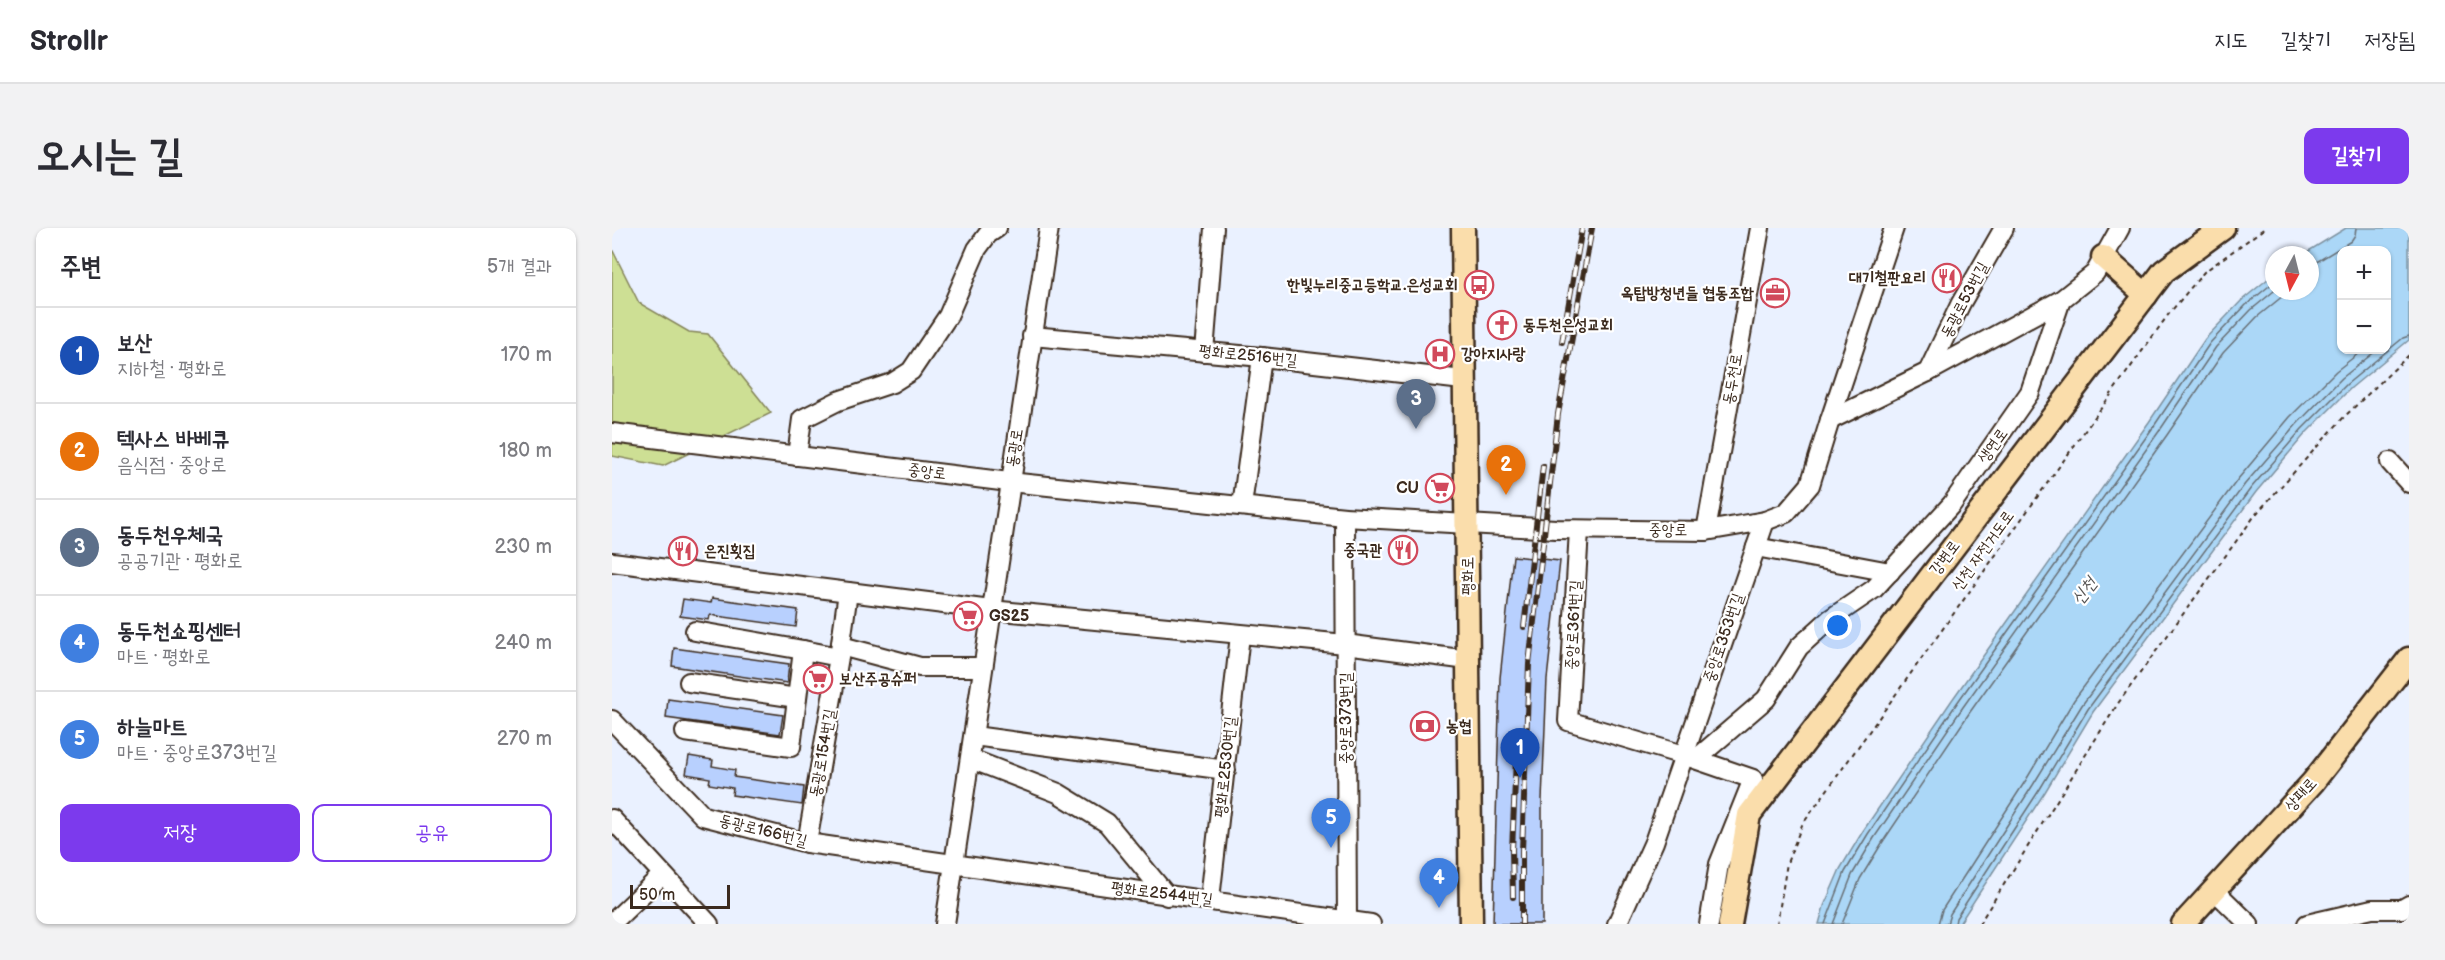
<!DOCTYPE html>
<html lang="ko">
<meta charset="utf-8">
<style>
body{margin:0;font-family:"Balsamiq Sans","Poor Story",sans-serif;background:#f2f2f3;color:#2b2b33}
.controls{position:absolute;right:18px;top:18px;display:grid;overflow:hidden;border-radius:12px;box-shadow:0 2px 4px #0004}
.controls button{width:54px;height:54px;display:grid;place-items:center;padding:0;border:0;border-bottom:2px solid #e1e1e2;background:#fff;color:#2b2b33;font:30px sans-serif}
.compass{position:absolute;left:1653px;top:18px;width:54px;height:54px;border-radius:50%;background:#fff;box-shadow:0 2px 4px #0004;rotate:187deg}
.scale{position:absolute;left:18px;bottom:15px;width:100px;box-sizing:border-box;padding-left:6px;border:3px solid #3b2a1e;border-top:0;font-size:16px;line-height:21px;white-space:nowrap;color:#3b2a1e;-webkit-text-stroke:4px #fff;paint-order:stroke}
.you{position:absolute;left:1226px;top:398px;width:21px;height:21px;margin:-15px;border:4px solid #fff;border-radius:50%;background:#1a73e8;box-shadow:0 0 0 9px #1a73e833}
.badge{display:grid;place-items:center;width:39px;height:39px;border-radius:50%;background:#7c3aed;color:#fff;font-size:20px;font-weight:700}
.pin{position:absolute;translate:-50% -50px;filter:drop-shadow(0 2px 3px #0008)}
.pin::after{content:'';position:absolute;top:32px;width:21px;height:18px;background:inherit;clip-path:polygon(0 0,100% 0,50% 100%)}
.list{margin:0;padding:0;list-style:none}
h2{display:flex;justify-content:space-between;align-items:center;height:78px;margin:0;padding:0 24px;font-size:26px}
h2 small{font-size:20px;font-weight:400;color:#7c7c81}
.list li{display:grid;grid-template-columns:39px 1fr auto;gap:18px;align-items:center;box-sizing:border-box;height:96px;padding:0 24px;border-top:2px solid #e1e1e2}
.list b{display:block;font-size:22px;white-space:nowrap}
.list p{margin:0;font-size:20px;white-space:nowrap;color:#7c7c81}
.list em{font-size:20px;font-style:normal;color:#7c7c81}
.actions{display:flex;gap:12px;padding:18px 24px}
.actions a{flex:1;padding:14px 0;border:2px solid #7c3aed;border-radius:12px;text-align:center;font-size:21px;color:#7c3aed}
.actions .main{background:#7c3aed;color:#fff}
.map{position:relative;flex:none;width:1797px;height:696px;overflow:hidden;border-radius:12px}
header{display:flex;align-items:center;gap:36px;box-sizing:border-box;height:84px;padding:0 30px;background:#fff;border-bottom:2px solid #e1e1e2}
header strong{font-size:28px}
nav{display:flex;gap:33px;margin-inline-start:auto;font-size:21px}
.intro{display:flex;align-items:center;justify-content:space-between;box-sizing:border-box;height:144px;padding:0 36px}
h1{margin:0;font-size:42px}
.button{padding:15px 27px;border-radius:12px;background:#7c3aed;color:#fff;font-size:21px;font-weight:700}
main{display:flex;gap:36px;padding:0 36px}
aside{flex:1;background:#fff;border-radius:12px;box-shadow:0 2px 4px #0004}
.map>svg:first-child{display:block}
.green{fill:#cddf94;stroke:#848459;stroke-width:1.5}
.water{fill:#abd7f7;stroke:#7e92a0;stroke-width:1.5;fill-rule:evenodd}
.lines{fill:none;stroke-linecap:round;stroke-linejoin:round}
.shore{stroke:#686f75;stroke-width:1.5}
.building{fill:#b8d0fe;stroke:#3b2a1e;stroke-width:1.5}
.minor-casing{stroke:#3b2a1e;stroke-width:22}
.major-casing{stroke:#3b2a1e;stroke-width:27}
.path{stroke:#3b2a1e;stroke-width:2;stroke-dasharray:4.5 4.5;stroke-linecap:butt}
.minor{stroke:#fff;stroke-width:18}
.major{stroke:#faddab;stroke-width:22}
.rail-casing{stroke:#3b2a1e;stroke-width:6}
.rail{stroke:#fff;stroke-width:4;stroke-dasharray:11;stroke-linecap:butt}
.labels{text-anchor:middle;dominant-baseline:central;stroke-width:4.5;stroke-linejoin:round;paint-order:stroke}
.poi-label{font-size:16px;font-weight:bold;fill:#3b2a1e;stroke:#fff;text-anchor:start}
.street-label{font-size:16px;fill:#3b2a1e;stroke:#fff}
.water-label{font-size:18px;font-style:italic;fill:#575554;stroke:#fff}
</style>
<header>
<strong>Strollr</strong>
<nav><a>지도</a><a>길찾기</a><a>저장됨</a></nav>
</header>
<div class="intro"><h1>오시는 길</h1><a class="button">길찾기</a></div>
<main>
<aside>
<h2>주변<small>5개 결과</small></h2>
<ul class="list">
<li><span class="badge" style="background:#1a4fb4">1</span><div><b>보산</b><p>지하철 · 평화로</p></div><em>170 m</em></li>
<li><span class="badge" style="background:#e8710a">2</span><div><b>텍사스 바베큐</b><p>음식점 · 중앙로</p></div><em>180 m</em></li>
<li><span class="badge" style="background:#5c6f8a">3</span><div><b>동두천우체국</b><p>공공기관 · 평화로</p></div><em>230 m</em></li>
<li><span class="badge" style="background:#3f7fe0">4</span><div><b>동두천쇼핑센터</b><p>마트 · 평화로</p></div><em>240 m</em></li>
<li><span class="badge" style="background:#3f7fe0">5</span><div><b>하늘마트</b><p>마트 · 중앙로373번길</p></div><em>270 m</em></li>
</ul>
<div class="actions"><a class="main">저장</a><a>공유</a></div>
</aside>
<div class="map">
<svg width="1797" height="696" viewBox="0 0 1797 696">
<rect width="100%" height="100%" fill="#eaf1ff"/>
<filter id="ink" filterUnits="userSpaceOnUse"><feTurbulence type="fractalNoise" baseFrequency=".0167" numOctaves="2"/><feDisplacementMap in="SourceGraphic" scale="12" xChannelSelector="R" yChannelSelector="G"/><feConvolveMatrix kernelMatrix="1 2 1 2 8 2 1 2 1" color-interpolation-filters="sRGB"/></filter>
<g filter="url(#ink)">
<polygon class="green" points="0,21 27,75 77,104 96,106 159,185 51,238 0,228"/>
<path class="water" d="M1734,0H1797V112L1739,160L1694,205L1644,264L1481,484L1433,564L1347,696H1207L1212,678L1228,641L1251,603L1340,472L1537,194L1593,111L1630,72L1662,46V63H1698V27H1690ZM1730,22H1774V122H1730Z"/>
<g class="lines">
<g class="shore">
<polyline points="1698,38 1739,13 1743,7 1744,0"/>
<polyline points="1213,696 1233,644 1256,606 1345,475 1542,198 1598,115 1634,77 1662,54"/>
<polyline points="1221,696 1240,647 1262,610 1351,479 1548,202 1604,119 1639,82 1662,63"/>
<polyline points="1230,696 1248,651 1270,615 1358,484 1555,207 1611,125 1645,89 1677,63"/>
<polyline points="1326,696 1330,682 1414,552 1462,472 1626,251 1678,189 1724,143 1751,122"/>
<polyline points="1335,696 1338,686 1421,557 1470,477 1633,256 1685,196 1730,150 1765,122"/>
<polyline points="1343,696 1344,690 1428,561 1476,481 1639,260 1690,201 1735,156 1791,110 1797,108"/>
</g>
</g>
<g class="building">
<polygon points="901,328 948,333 935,451 930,572 930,696 881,696 888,450"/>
<polygon points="100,370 186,382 184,399 98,387 97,392 68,388 71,371 99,375"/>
<polygon points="62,420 177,436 175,455 60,438"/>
<polygon points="56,471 171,487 168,506 54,490"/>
<polygon points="77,528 101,532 100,538 123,542 122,549 192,559 190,577 120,567 121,560 97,556 98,550 74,546"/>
</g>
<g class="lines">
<g class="minor-casing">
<g id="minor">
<polyline points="420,108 650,129 851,152"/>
<polyline points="592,124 602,0"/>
<polyline points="1316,144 1349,75 1392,0"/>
<polyline points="1218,192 1316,144 1449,72 1483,45 1508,0"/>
<polyline points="0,205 397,254 733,289 944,301 1094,303 1153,293 1174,285 1198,257 1218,192 1282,0"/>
<polyline points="185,228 190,191 226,173 280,155 299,143 336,88 365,21 376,6 385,0"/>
<polyline points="1778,234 1797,255"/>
<polyline points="630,278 650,129"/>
<polyline points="733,289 735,696"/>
<polyline points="967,302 956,493 1071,527 1141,551 1107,636 1097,696"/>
<polyline points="1094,303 1148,0"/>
<polyline points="1144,319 1278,344"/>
<polyline points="0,334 379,382 733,416 856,432"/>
<polyline points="83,403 191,422"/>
<polyline points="229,418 308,439 371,439"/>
<polyline points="77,454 185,470"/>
<polyline points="0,492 91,588 195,615 759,696"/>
<polyline points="73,504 179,519 191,422 227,429"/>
<polyline points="362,508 614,542"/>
<polyline points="359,531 446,565 495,595 555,668"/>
<polyline points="1084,531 1154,471 1187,419 1218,391 1262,361 1340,276 1418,164 1449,72"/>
<polyline points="0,591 97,696"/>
<polyline points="195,615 227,429 236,364"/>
<polyline points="1602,662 1637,696"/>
<polyline points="598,671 628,407"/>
<polyline points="0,695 50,647"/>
<polyline points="333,696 437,0"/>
<polyline points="1005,696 1042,614 1153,293"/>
<polyline points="1695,696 1760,681 1790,681 1797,677"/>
</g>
</g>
<g class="major-casing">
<g id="major">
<polyline points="851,0 859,696"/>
<polyline points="1491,29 1534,67"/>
<polyline points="1118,696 1137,587 1552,43 1611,0"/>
<polyline points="1571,696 1701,554 1797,431"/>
</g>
</g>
<g class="path">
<polyline points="1165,696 1175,635 1190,597 1556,87 1592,44 1653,0"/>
<polyline points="1367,696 1507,474 1644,286 1732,189 1797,127"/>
</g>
<use href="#minor" class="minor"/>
<use href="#major" class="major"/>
<g class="rail-casing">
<g id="rail">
<polyline points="950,114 970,0"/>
<polyline points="912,399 931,238"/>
<polyline points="901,669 900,622 904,531"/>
<polyline points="910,696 910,623 917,436 946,186 980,0"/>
</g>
</g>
<use href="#rail" class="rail"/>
</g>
</g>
<defs>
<g id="restaurant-ring" transform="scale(1.5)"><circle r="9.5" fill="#fff" stroke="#d1495b" stroke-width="1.5"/><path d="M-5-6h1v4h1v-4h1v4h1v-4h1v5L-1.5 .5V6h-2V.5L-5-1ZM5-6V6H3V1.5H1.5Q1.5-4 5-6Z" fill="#d1495b"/></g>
<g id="bus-ring" transform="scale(1.5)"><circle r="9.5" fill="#fff" stroke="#d1495b" stroke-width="1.5"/><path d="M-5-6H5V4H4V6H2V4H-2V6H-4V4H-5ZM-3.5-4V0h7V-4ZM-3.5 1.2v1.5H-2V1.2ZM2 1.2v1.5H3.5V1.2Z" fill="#d1495b"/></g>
<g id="office-ring" transform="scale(1.5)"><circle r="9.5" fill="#fff" stroke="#d1495b" stroke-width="1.5"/><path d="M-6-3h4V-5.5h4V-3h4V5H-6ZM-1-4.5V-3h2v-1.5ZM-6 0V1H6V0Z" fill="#d1495b"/></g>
<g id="church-ring" transform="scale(1.5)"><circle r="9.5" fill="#fff" stroke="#d1495b" stroke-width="1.5"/><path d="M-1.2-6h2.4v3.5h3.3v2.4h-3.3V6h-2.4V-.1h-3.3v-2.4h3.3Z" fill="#d1495b"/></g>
<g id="hospital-ring" transform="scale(1.5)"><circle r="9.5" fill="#fff" stroke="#d1495b" stroke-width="1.5"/><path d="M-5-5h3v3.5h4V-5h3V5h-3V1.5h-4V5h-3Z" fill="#d1495b"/></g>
<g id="supermarket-ring" transform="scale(1.5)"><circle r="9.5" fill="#fff" stroke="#d1495b" stroke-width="1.5"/><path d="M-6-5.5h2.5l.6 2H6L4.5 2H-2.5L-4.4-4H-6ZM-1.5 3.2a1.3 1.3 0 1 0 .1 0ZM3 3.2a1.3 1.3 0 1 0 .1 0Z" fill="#d1495b"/></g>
<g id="bank-ring" transform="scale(1.5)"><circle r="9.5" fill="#fff" stroke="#d1495b" stroke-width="1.5"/><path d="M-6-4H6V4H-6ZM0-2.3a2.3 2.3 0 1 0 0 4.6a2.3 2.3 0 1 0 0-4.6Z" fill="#d1495b"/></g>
</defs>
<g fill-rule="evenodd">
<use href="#restaurant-ring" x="1335" y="50"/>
<use href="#bus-ring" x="867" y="57"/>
<use href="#office-ring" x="1163" y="65"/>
<use href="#church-ring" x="890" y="97"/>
<use href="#hospital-ring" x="828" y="126"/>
<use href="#supermarket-ring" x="828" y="260"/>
<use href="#restaurant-ring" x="791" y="322"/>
<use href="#restaurant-ring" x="71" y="323"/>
<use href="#supermarket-ring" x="356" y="388"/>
<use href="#supermarket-ring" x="206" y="451"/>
<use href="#bank-ring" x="813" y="498"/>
</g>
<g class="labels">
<g class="poi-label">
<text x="1314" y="50" text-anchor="end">대기철판요리</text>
<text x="846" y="57" text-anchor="end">한빛누리중고등학교.은성교회</text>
<text x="1142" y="65" text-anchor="end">옥탑방청년들 협동조합</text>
<text x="911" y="97">동두천은성교회</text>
<text x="849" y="126">강아지사랑</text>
<text x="807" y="260" text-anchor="end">CU</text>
<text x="770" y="322" text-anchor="end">중국관</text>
<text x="92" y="323">은진횟집</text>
<text x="377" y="388">GS25</text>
<text x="227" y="451">보산주공슈퍼</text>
<text x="834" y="498">농협</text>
</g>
<g class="street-label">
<text transform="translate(1353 72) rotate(-62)">동광로53번길</text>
<text transform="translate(636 128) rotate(6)">평화로2516번길</text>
<text transform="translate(1121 151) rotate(-80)">동두천로</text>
<text transform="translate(1381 218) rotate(-54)">생연로</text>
<text transform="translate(403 220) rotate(-81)">동광로</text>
<text transform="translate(315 244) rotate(7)">중앙로</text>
<text x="1056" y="302">중앙로</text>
<text transform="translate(1371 323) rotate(-54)">신천 자전거도로</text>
<text transform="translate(1333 330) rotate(-53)">강변로</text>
<text transform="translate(856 348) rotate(-90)">평화로</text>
<text transform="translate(962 397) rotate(-87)">중앙로361번길</text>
<text transform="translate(1112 410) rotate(-71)">중앙로353번길</text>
<text transform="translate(734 490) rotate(-90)">중앙로373번길</text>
<text transform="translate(211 525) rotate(-80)">동광로154번길</text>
<text transform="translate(614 539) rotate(-84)">평화로2530번길</text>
<text transform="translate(1689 567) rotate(-48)">상패로</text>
<text transform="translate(151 603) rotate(14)">동광로166번길</text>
<text transform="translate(550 666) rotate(7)">평화로2544번길</text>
</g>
<g class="water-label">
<text transform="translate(1472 363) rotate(-52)">신천</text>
</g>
</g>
</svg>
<div class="controls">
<button>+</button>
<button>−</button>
</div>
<svg class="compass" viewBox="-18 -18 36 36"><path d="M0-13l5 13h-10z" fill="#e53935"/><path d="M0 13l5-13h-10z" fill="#7c7c81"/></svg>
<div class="scale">50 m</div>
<div class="you"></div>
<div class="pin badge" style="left:908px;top:550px;background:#1a4fb4">1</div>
<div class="pin badge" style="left:894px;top:267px;background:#e8710a">2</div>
<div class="pin badge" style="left:804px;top:201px;background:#5c6f8a">3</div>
<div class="pin badge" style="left:827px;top:680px;background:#3f7fe0">4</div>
<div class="pin badge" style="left:719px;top:620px;background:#3f7fe0">5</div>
</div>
</main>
